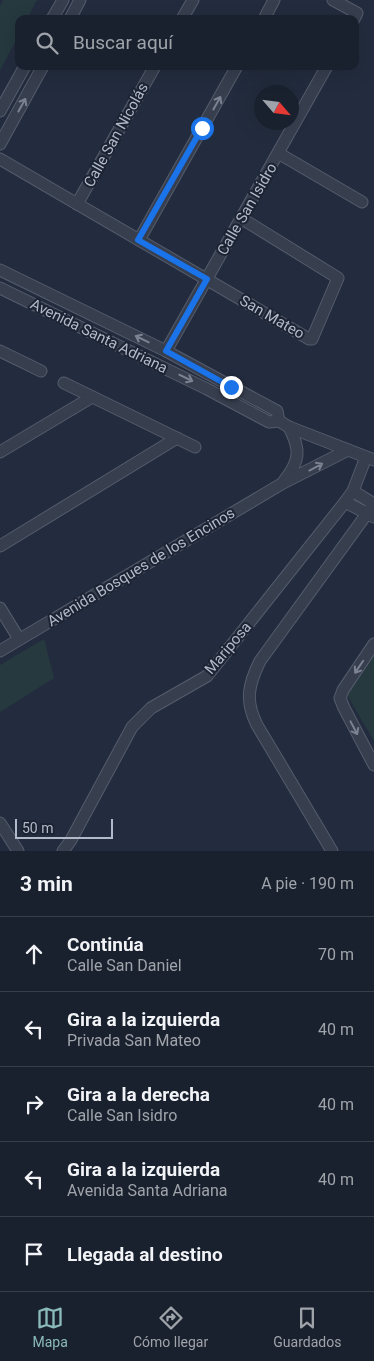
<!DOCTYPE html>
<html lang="es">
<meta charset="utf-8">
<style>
body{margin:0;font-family:Roboto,sans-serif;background:#232936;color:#f1f3f6}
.compass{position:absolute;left:254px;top:85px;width:45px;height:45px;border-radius:50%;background:#1a212e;box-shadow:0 5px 20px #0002;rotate:118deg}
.scale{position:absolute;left:15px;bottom:12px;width:98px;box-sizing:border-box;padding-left:5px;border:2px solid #b2b9c9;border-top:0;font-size:14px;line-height:18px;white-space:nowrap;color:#b2b9c9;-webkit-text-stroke:4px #1c2333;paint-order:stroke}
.stop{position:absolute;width:15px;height:15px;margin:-11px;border:4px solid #1a73e8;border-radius:50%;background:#fff}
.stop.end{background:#1a73e8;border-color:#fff;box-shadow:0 1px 5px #0008}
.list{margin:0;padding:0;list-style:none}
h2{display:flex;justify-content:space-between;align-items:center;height:65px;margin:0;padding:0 20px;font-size:21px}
h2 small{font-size:16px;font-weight:400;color:#9fa3aa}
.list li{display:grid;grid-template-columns:32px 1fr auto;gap:15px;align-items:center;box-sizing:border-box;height:75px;padding:0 20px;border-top:1px solid #383e4a}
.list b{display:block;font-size:19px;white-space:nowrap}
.list p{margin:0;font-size:16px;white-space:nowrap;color:#9fa3aa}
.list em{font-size:16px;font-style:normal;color:#9fa3aa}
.icon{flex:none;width:28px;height:28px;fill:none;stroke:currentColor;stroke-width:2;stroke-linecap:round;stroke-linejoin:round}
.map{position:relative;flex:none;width:374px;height:851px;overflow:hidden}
.search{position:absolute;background:#1a212e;box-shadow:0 5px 20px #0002;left:15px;right:15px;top:15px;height:55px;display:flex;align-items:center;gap:12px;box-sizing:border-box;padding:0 18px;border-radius:10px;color:#9fa3aa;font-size:19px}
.sheet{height:440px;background:#1a212e}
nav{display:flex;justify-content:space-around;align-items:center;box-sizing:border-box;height:70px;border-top:1px solid #383e4a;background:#1a212e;font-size:14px;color:#9fa3aa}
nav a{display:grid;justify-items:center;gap:2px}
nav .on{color:#8bbbb9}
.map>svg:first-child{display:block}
.green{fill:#25393f}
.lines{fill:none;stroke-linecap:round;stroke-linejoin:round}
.minor-casing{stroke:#555c6c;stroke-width:13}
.minor{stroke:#373e4e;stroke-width:11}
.oneway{stroke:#7b8292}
.route{stroke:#1a73e8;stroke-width:6}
.labels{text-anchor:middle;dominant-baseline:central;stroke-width:4;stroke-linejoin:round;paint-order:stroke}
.street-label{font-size:15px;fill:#b2b9c9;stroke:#1c2333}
</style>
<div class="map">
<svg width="374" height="851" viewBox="0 0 374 851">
<rect width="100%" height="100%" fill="#232c3e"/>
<g class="green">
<polygon points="3,0 37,0 27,19 19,19 19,35 0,70 0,6"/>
<polygon points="44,639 54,678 0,712 0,665"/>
<polygon points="374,653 374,741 346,693"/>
</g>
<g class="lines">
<g class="minor-casing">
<g id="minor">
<polyline points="333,0 357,13 354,19"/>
<polyline points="52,19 63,0"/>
<polyline points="70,19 80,0"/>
<polyline points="182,19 193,0"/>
<polyline points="264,19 274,0"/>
<polyline points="0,111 25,66"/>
<polyline points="0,144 43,66"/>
<polyline points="278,153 362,202"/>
<polyline points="0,159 309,339 312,339 338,278 241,218"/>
<polyline points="77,204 155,66"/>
<polyline points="139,240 237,66"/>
<polyline points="0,270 166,351 277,411 279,421"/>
<polyline points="0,288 207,389 269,422 279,421 289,427 374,460"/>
<polyline points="0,351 41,371"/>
<polyline points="166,351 327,66"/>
<polyline points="64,383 195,447"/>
<polyline points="0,452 92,397"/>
<path d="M284,481C300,461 301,450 289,427"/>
<polyline points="353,491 374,504"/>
<polyline points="345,502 374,517"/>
<polyline points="0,546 177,438"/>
<polyline points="0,608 19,639"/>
<polyline points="374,644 343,690 340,698 344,708 374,765"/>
<polyline points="0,651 283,483 348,450"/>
<polyline points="0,823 18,851"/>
<polyline points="63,851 71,840 132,727 151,708 207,676 345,502 353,491 366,457"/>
<path d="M332,851L257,725C245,701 248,685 260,661L374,504"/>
</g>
</g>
<use href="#minor" class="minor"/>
</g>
<defs><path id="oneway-shaft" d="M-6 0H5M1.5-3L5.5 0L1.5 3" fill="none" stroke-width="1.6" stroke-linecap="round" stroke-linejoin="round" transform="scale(1.25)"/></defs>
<g class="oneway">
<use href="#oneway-shaft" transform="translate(217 103) rotate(-61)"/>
<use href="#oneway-shaft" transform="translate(22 105) rotate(-61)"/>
<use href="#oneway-shaft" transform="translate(142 339) rotate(-154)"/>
<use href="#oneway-shaft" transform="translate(186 378) rotate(26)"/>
<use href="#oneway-shaft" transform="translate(316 467) rotate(-28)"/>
<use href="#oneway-shaft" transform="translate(359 667) rotate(124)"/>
<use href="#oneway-shaft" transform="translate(354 728) rotate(62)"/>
</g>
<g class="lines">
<polyline class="route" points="202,128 138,240 207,279 166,351 231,387"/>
</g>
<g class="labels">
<g class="street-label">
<text transform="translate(116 135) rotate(-61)">Calle San Nicolás</text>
<text transform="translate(247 209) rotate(-60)">Calle San Isidro</text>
<text transform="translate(272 317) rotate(30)">San Mateo</text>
<text transform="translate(99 336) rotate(26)">Avenida Santa Adriana</text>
<text transform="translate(141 567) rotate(-31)">Avenida Bosques de los Encinos</text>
<text transform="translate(228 648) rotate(-50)">Mariposa</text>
</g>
</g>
</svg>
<svg class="compass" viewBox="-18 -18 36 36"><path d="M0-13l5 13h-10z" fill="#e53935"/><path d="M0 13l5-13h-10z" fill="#9fa3aa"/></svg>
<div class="scale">50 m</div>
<div class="stop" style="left:202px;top:128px"></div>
<div class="stop end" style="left:231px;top:387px"></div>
<div class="search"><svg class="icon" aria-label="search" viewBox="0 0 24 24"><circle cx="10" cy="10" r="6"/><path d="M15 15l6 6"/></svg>Buscar aquí</div>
</div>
<section class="sheet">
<h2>3 min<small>A pie · 190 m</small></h2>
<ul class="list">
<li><svg class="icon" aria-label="ahead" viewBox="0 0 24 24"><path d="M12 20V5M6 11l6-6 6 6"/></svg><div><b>Continúa</b><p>Calle San Daniel</p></div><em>70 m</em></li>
<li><svg class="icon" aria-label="left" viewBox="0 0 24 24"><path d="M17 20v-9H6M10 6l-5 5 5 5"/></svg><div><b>Gira a la izquierda</b><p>Privada San Mateo</p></div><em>40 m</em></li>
<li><svg class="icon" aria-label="right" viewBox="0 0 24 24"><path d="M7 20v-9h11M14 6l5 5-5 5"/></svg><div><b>Gira a la derecha</b><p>Calle San Isidro</p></div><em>40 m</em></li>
<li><svg class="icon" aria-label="left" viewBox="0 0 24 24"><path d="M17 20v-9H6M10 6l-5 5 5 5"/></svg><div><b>Gira a la izquierda</b><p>Avenida Santa Adriana</p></div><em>40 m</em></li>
<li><svg class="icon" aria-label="arrive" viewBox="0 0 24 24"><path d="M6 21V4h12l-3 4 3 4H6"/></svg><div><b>Llegada al destino</b></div></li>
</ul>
</section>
<nav>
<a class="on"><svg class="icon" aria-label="map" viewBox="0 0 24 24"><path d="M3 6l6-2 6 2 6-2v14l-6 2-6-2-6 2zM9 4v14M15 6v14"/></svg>Mapa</a>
<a><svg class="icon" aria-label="directions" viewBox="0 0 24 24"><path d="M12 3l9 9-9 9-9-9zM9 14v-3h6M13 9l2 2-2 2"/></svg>Cómo llegar</a>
<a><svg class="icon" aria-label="saved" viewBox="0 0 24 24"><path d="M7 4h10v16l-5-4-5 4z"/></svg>Guardados</a>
</nav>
